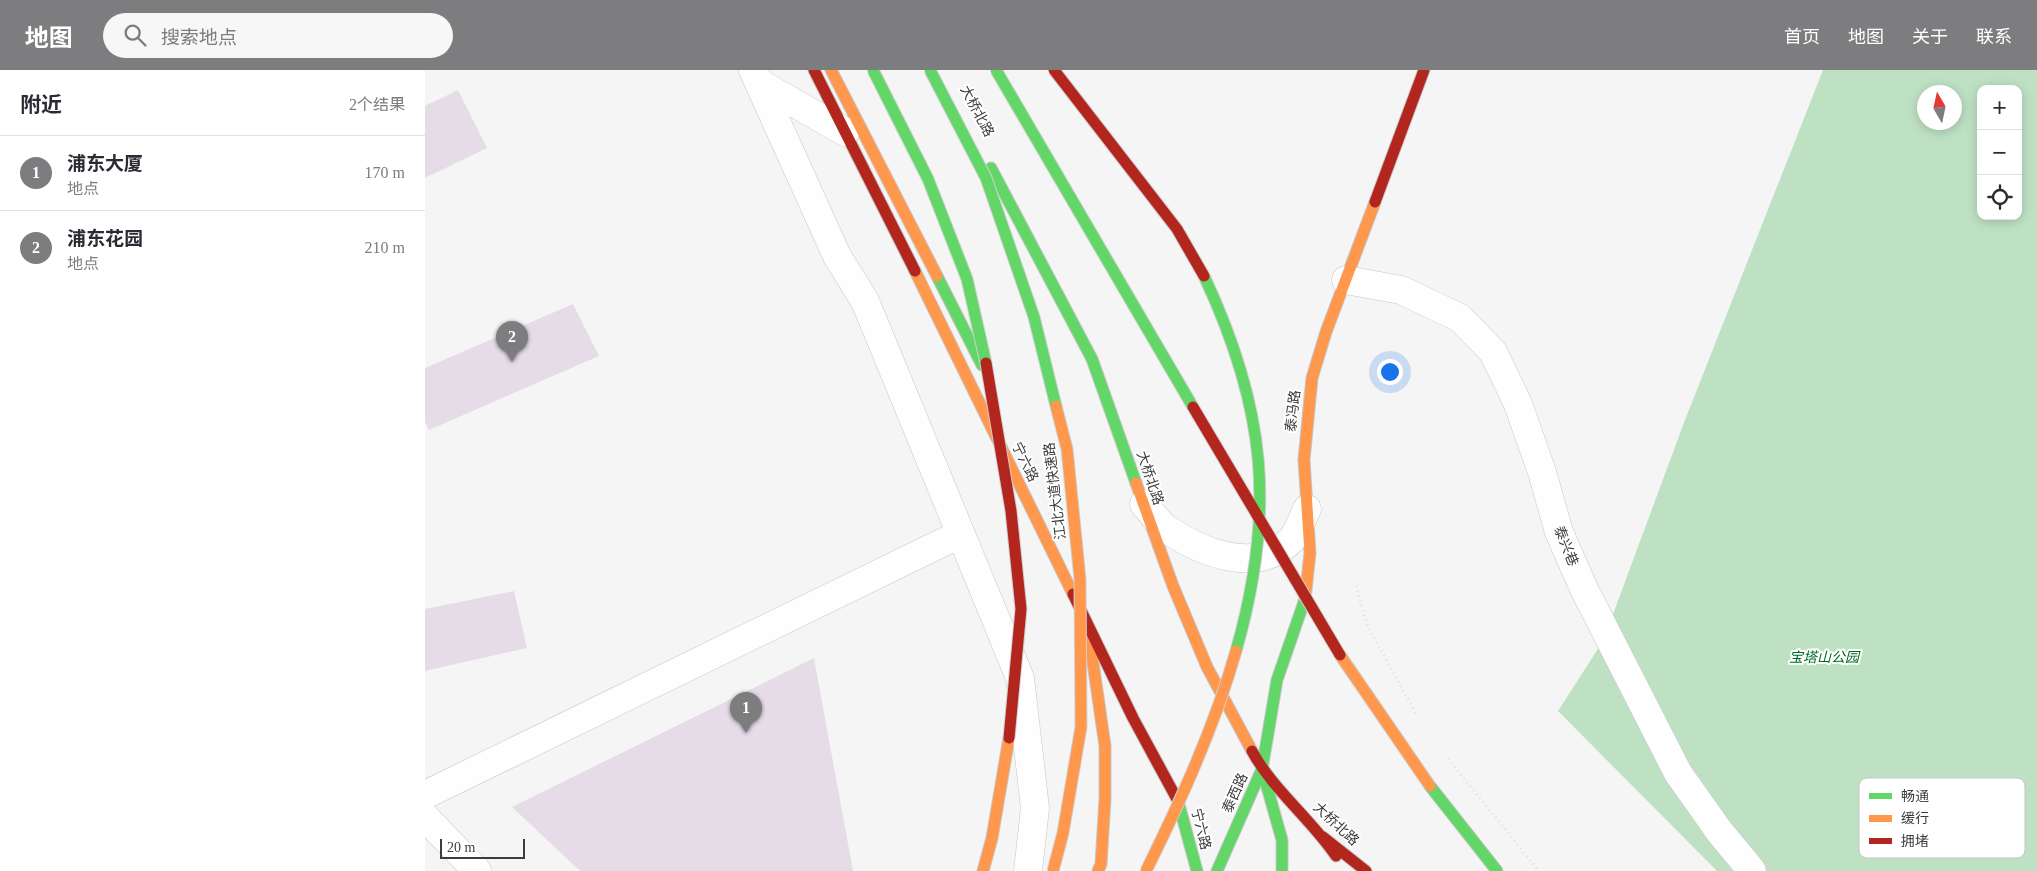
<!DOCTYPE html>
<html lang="zh">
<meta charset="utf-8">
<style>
body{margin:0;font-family:"Times New Roman","Noto Sans SC",serif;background:#f7f7f7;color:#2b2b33}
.controls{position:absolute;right:15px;top:15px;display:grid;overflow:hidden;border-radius:10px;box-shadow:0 2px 12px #0003}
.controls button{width:45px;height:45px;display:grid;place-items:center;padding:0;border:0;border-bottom:1px solid #e1e1e2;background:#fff;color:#2b2b33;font:25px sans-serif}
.compass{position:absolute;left:1492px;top:15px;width:45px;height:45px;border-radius:50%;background:#fff;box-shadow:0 2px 12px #0003;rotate:351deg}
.scale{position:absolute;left:15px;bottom:12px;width:85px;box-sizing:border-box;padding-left:5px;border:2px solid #3c3b3d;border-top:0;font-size:14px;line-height:18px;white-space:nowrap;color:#3c3b3d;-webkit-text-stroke:4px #fff;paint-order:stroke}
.you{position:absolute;left:964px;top:301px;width:18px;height:18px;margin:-12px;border:4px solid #fff;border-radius:50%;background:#1a73e8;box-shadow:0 0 0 8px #1a73e833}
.badge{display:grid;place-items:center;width:32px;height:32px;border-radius:50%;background:#7d7c7e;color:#fff;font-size:16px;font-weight:700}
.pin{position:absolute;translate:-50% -41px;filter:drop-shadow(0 1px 2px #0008)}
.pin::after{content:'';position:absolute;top:26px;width:18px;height:15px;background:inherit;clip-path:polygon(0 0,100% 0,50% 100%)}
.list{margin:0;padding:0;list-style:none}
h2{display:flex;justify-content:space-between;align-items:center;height:65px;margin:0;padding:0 20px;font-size:21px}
h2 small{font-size:16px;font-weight:400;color:#7c7c81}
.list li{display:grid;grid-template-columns:32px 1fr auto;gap:15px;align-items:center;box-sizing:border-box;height:75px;padding:0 20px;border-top:1px solid #e1e1e2}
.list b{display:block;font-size:19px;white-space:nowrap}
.list p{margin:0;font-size:16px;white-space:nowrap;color:#7c7c81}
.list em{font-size:16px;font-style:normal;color:#7c7c81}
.icon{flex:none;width:28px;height:28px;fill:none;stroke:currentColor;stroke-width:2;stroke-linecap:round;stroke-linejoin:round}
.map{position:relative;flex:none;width:1612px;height:801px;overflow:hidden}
header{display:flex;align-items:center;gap:30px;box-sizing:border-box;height:70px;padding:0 25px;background:#7d7c7e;color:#fff}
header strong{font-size:24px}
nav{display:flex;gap:28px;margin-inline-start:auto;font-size:18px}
.search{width:350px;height:45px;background:#f7f7f7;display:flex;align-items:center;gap:12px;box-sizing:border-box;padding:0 18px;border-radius:28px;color:#7c7c81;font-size:19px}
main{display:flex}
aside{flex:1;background:#fff}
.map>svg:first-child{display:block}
.forest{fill:#bee1c4;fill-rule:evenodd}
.building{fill:#e6dce8}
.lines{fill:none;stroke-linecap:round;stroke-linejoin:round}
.street-casing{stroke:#c7c6c7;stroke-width:29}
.fast-casing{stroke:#c7c6c7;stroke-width:13}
.slow-casing{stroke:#c7c6c7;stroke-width:13}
.jam-casing{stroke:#c7c6c7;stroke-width:13}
.path{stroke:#e0dfe0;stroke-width:3;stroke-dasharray:1 4;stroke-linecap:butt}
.street{stroke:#fefefe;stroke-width:28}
.fast{stroke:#63d668;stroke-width:11}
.slow{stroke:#ff974d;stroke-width:11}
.jam{stroke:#b3261e;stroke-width:11}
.fast-bridge-casing{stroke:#d1d0d1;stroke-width:13;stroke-linecap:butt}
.slow-bridge-casing{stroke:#d1d0d1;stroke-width:13;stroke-linecap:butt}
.jam-bridge-casing{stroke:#d1d0d1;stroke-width:13;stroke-linecap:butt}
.fast-bridge{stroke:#63d668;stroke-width:11}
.slow-bridge{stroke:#ff974d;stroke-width:11}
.jam-bridge{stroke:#b3261e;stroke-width:11}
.labels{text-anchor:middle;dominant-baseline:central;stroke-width:4;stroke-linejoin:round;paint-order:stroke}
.street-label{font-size:14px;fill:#3c3b3d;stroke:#fff}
.park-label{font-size:14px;font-style:italic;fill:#016929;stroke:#fff}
.key{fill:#fff;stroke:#c4c4c5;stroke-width:1}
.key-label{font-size:14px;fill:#3c3b3d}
</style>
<header>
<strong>地图</strong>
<div class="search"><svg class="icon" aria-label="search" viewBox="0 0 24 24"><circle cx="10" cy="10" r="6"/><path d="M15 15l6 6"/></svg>搜索地点</div>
<nav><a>首页</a><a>地图</a><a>关于</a><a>联系</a></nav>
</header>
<main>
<aside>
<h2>附近<small>2个结果</small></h2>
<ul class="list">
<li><span class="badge">1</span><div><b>浦东大厦</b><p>地点</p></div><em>170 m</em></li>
<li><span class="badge">2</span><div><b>浦东花园</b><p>地点</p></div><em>210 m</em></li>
</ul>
</aside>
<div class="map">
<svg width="1612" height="801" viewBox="0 0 1612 801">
<rect width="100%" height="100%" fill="#f6f5f6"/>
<path class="forest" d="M1398,0H1612V801H1292L1133,641L1178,571L1260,350ZM1556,19H1593V146H1556ZM1500,22H1530V52H1500Z"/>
<g class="building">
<polygon points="33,20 62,78 0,108 0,36"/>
<polygon points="148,234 174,286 4,360 0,352 0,298"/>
<polygon points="89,521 102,578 0,601 0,539"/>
<polygon points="389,588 428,801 155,801 87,737"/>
</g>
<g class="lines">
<g class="street-casing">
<g id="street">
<polyline points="328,0 412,186 440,231 595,608 610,738 603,801"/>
<polyline points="336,14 420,62"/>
<polyline points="921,210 976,220 1035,248 1068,282 1093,334 1117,402 1134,462 1159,519 1253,703 1294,761 1327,801"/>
<path d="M719,434C726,442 733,453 742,459C775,482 829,504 863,473C872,466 877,449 882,439"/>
<polyline points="0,725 535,464"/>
<polyline points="0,747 52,801"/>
</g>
</g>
<g class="fast-casing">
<g id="fast">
<polyline points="566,98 667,289 711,413"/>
<polyline points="512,206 557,295"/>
<polyline points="837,699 857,770 857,801"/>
<polyline points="1005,716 1072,801"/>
<polyline points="753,731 772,801"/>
<polyline points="792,801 837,699 852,610 880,529"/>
</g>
</g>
<g class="slow-casing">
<g id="slow">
<polyline points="406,0 512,206"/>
<polyline points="490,201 648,524"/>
<polyline points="711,413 748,516 782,597 827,681"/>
<polyline points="880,529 885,483 879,390 887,308 901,262 950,132"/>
<polyline points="664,565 680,676 680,729 676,794 673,801"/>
<polyline points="558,801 567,768 584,668"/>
</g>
</g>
<g class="jam-casing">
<g id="jam">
<polyline points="389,0 490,201"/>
<polyline points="950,132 999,0"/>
<polyline points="648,524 708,648 753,731"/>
<path d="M827,681C848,720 886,749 911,786"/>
<polyline points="898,767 941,801"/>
</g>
</g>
<g class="path">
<polyline points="931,516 942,555 992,645"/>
<polyline points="1023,689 1114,801"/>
</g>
<use href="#street" class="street"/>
<use href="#fast" class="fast"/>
<use href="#slow" class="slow"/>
<use href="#jam" class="jam"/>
<g class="fast-bridge-casing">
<g id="fast-bridge">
<polyline points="448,0 503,109 542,209 561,293"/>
<polyline points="505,0 561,108 609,247 631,336"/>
<polyline points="571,0 768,337"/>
<path d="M779,206C841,338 851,441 811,581"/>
</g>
</g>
<g class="slow-bridge-casing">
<g id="slow-bridge">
<polyline points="915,585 1005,716"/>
<polyline points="628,801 638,763 656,657 655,509 642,379 631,336"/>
<path d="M721,801C756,730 789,658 811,581"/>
</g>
</g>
<g class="jam-bridge-casing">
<g id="jam-bridge">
<polyline points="629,0 752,159 779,206"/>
<polyline points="561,293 586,441 596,539 584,668"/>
<polyline points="768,337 915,585"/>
</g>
</g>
<use href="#fast-bridge" class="fast-bridge"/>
<use href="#slow-bridge" class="slow-bridge"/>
<use href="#jam-bridge" class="jam-bridge"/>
</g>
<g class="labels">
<g class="street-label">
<text transform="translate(552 41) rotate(62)">大桥北路</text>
<text transform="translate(868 341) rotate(-83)">泰冯路</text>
<text transform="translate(600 392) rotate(64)">宁六路</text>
<text transform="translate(725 408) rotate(71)">大桥北路</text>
<text transform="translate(630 421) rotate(-97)">江北大道快速路</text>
<text transform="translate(1141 476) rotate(68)">泰兴巷</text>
<text transform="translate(810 723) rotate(-66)">泰西路</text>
<text transform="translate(911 754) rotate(43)">大桥北路</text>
<text transform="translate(776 759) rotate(76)">宁六路</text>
</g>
<g class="park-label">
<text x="1399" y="587">宝塔山公园</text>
</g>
</g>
<rect x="1434" y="708" width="166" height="80" rx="8" class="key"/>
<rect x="1444" y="723" width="23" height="6" fill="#63d668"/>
<rect x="1444" y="745" width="23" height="7" fill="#ff974d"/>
<rect x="1444" y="768" width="23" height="6" fill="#b3261e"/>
<g class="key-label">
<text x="1476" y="731">畅通</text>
<text x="1476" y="753">缓行</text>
<text x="1476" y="776">拥堵</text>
</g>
</svg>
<div class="controls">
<button>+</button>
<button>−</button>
<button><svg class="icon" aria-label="locate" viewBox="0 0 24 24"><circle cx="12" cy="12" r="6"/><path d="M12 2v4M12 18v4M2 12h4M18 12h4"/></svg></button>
</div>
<svg class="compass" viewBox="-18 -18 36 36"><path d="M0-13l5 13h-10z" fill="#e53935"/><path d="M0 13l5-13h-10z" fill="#7c7c81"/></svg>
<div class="scale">20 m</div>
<div class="you"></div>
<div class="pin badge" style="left:321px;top:663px">1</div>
<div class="pin badge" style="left:87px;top:292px">2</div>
</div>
</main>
